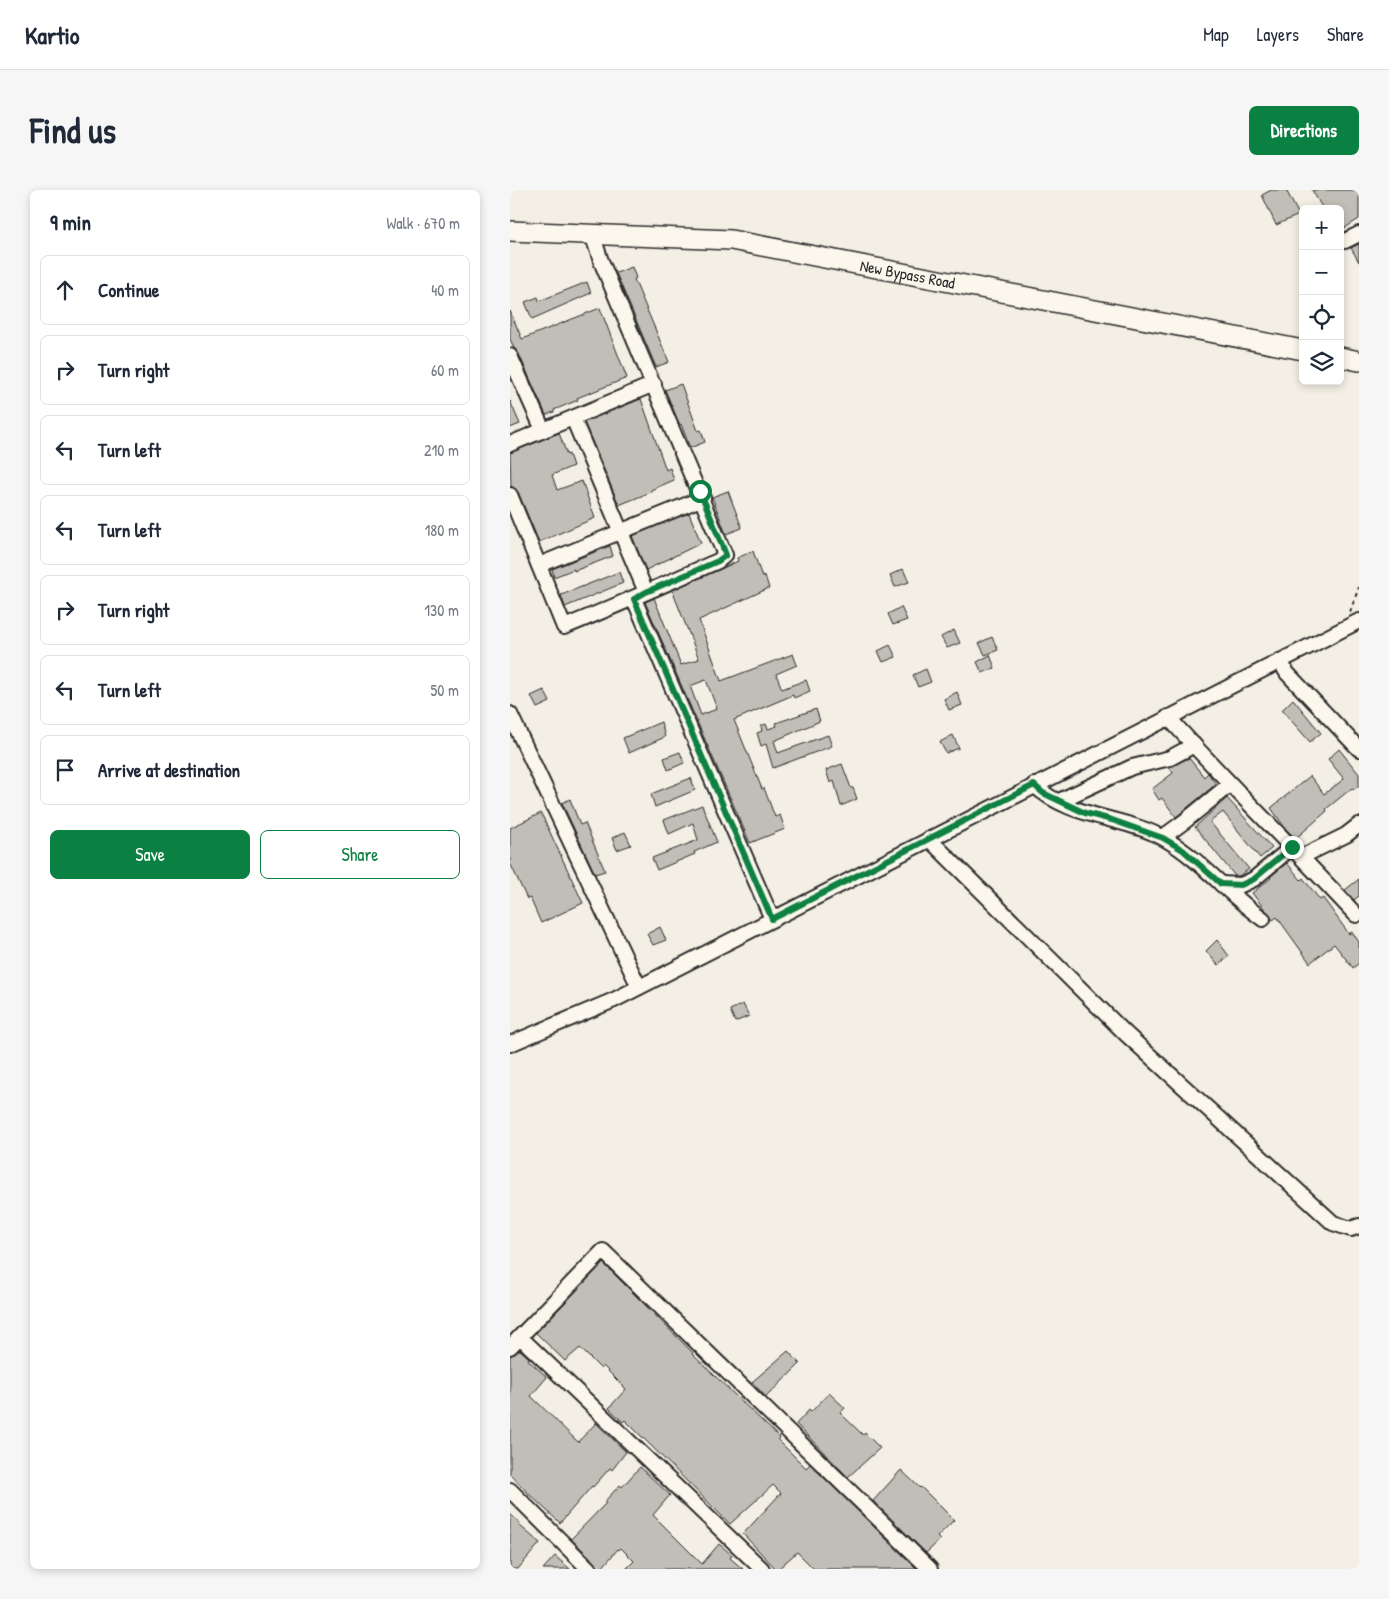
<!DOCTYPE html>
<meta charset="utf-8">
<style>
body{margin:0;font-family:"Patrick Hand",sans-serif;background:#f6f6f7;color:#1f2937}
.controls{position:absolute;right:15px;top:15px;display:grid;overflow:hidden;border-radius:8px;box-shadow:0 2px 8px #0003}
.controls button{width:45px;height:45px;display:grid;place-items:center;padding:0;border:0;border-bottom:1px solid #e0e1e3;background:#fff;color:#1f2937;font:25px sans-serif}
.stop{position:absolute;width:15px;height:15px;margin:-11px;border:4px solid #0b8043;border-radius:50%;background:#fff}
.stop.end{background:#0b8043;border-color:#fff;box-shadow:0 1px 5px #0008}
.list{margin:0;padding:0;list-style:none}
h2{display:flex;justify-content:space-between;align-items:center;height:65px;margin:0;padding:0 20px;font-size:21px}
h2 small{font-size:16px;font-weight:400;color:#747a83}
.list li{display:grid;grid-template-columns:32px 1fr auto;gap:15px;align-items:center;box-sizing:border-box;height:70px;margin:0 10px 10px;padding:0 10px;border:1px solid #e0e1e3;border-radius:8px}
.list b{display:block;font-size:19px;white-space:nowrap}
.list em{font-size:16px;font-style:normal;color:#747a83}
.actions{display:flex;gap:10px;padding:15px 20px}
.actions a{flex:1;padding:11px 0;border:1px solid #0b8043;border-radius:8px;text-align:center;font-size:18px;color:#0b8043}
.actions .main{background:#0b8043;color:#fff}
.icon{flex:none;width:28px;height:28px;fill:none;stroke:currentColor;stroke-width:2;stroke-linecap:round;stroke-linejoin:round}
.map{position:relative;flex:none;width:849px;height:1379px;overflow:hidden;border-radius:8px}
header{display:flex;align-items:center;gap:30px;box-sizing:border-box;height:70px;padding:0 25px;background:#fff;border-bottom:1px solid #e0e1e3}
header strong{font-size:24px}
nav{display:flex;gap:28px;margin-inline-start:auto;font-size:18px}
.intro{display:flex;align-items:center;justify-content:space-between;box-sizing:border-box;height:120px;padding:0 30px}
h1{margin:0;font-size:35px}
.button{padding:12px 22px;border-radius:8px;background:#0b8043;color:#fff;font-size:18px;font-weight:700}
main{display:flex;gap:30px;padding:0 30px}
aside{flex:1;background:#fff;border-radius:8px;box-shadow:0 2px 8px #0003}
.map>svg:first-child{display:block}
.building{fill:#c0beb6;stroke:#2b2b2b;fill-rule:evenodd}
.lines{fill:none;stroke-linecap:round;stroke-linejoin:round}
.minor-casing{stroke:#2b2b2b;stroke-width:18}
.secondary-casing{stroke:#2b2b2b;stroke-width:22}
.path{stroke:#2b2b2b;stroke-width:2;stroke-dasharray:4 4;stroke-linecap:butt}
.minor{stroke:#fbf7ec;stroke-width:14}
.secondary{stroke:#fbf7ec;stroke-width:19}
.route{stroke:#0b8043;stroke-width:6}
.labels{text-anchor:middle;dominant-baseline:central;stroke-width:5;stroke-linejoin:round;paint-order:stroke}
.street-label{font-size:16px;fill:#2b2b2b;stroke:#fbf7ec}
</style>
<header>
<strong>Kartio</strong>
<nav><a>Map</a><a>Layers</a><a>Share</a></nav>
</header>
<div class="intro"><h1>Find us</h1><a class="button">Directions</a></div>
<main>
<aside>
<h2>9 min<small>Walk · 670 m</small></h2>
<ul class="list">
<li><svg class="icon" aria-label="ahead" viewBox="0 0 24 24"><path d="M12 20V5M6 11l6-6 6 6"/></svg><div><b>Continue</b></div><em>40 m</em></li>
<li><svg class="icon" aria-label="right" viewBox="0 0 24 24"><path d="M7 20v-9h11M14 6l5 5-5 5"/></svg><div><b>Turn right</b></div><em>60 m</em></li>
<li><svg class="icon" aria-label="left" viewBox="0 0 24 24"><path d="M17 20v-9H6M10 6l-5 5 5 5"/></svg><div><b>Turn left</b></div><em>210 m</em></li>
<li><svg class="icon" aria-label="left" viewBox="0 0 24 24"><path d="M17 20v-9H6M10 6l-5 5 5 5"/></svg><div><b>Turn left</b></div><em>180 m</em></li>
<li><svg class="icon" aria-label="right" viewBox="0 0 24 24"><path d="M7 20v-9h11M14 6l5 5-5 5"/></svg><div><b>Turn right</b></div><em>130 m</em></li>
<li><svg class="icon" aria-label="left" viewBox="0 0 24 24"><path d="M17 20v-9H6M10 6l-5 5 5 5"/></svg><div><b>Turn left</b></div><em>50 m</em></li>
<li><svg class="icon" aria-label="arrive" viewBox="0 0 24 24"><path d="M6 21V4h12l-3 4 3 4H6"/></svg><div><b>Arrive at destination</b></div></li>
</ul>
<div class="actions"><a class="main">Save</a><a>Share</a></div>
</aside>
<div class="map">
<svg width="849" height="1379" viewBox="0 0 849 1379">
<rect width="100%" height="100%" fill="#f3efe4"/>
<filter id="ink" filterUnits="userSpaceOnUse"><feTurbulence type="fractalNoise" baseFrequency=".02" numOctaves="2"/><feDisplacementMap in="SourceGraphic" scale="10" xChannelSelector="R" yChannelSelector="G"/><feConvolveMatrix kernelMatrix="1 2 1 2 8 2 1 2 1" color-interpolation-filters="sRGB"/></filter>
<g filter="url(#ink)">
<g class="building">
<polygon points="761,0 776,0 789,25 766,35 752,5"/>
<polygon points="802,0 849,0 849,29 830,41 830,19 813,19"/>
<polygon points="849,54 849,72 841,58"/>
<polygon points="122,77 126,88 124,89 159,172 146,177 106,83"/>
<polygon points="77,92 81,103 22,129 15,112 28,107 29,111"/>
<polygon points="90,118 117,188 67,208 68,210 44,220 44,222 36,225 8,162 4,158 0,149 0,121 12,149"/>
<polygon points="171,194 188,241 191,240 195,252 180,258 171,234 170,235 155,200"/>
<polygon points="131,209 156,280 160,278 164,290 141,300 141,302 109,315 74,232"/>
<polygon points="0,211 10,234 0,238"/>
<polygon points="49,243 57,265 59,264 63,276 42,285 47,300 72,291 85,328 29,352 8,302 1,296 0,263"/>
<polygon points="218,301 232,338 216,344 202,307"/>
<polygon points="179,323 191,353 136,380 122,346"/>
<polygon points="100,356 103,366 64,381 64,379 44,387 42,379"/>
<path d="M243,361L252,387L255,386L259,398L189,430L211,491L283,464L287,475L266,484L272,499L296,490L300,501L284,508L283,505L224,530L252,599L254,598L265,627L270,625L275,639L240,653L135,412L144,408L171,475L189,469L162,400L211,379L228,371L227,368ZM196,490L207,519L191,525L180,496Z"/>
<polygon points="393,379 399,392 385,397 380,385"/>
<polygon points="109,382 113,393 55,417 51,405"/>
<polygon points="391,417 397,430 383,435 378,424"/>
<polygon points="444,440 450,453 437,458 431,447"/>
<polygon points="482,447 488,460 475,465 469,453"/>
<polygon points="380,455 386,467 373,472 368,461"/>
<polygon points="480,465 485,478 472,483 467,472"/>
<polygon points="416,479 421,492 408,497 403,485"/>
<polygon points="34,500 40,512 27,518 21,506"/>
<polygon points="447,502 452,515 439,520 434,509"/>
<polygon points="783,509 811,543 800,552 772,520"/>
<polygon points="306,519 310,531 264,551 268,563 318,545 322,556 263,578 256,554 251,556 247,543 252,541 251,536 256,534 258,539 267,536 266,533"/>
<polygon points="151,532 155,547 119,563 113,548"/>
<polygon points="443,545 449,558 436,563 430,552"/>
<polygon points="829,559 849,584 849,595 843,600 842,598 816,619 817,621 785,649 776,639 761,618 800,586 814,604 834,589 818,569"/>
<polygon points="170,562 174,573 158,580 154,568"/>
<polygon points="679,568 694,587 698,583 706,594 666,627 652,608 649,610 642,599 663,583 659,577"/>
<polygon points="332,574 341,598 343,598 347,609 331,616 324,591 320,593 316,580"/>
<polygon points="181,588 185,600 145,617 141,604"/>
<polygon points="717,608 762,658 750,668 713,622 700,632 739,679 729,686 725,686 685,637"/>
<polygon points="60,609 70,635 75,633 95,681 85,684 52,613"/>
<polygon points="192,615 207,652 184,662 185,664 147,680 142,668 188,650 183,633 159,644 154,630"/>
<polygon points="31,623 73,713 31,733 20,708 17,709 0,673 0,638"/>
<polygon points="115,642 121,655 107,660 102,648"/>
<polygon points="777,673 791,690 793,688 810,710 813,708 839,744 842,742 849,752 849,773 843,778 824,754 800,773 767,727 763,730 742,703 761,688 760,687"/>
<polygon points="849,689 849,706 844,710 835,700"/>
<polygon points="150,737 156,750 143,755 137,744"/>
<polygon points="707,750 719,766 708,775 696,761"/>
<polygon points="233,814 239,826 225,832 220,820"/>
<polygon points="93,1073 183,1163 182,1164 270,1248 268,1250 296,1278 300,1274 407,1379 304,1379 287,1362 268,1379 266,1379 233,1344 271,1303 263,1295 220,1334 115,1230 113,1232 99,1218 116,1199 93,1176 91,1179 70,1158 55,1171 26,1143"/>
<polygon points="10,1160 19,1168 18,1170 37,1187 21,1206 68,1252 86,1233 116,1262 102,1280 100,1278 83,1297 82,1296 50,1333 19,1304 0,1284 0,1166"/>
<polygon points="278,1161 290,1174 256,1207 242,1192"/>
<polygon points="319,1203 335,1218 330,1223 353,1245 355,1243 370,1258 338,1287 286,1234 299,1220 301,1222"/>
<polygon points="130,1277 160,1305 143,1325 192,1374 209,1354 222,1365 220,1368 233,1379 116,1379 124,1371 111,1358 109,1360 108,1359 91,1379 88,1378 79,1366 61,1349 96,1313 94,1312 110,1295 112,1297"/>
<polygon points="391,1280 410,1298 411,1297 444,1330 427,1347 430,1350 416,1363 363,1311"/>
<polygon points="0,1324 10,1333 9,1335 30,1353 8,1379 0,1379"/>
<polygon points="45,1366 60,1379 33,1379"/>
</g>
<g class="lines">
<g class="minor-casing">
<g id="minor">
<polyline points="835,51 849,44"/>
<polyline points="0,166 33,240"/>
<polyline points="63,228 136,402"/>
<polyline points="0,254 144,194"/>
<path d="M0,305L54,437C106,416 157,393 208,371L215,365L91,71L85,53L86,45"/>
<polyline points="29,375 193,308"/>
<polyline points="124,409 262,729"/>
<polyline points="770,471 777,483 849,559"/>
<polyline points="0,524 129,797"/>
<path d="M658,527C719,595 784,658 846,725"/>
<path d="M524,595C560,629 615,626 655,649C692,670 718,705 753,729"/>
<polyline points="549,611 622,577 660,568 684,555"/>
<polyline points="653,647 675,631 719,595"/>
<polyline points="419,649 616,844 823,1033 841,1039 849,1036"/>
<polyline points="791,667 836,645 849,635"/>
<polyline points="711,694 731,695 744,689 782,657"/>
<polyline points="0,854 104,810 849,431"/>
<polyline points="10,1147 252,1379"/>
<polyline points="0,1157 93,1061 420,1379"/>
<polyline points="0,1300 79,1379"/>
</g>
</g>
<g class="secondary-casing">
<g id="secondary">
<path id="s1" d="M0,41L221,50L793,160"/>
<polyline points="830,167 849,171"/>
</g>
</g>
<polyline class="path" points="840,422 849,397"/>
<use href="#minor" class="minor"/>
<use href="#secondary" class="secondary"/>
</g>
</g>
<g class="lines" filter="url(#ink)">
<polyline class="route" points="190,301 216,365 208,371 136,402 124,409 262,729 524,595 533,603 575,623 602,630 653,648 673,660 711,694 731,695 744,689 782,657"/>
</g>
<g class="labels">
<g class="street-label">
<text stroke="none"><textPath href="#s1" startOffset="401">New Bypass Road</textPath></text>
</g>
</g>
</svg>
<div class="controls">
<button>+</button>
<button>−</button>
<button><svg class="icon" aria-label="locate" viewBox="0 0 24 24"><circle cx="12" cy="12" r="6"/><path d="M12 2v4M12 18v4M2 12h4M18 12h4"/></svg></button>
<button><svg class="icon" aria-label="layers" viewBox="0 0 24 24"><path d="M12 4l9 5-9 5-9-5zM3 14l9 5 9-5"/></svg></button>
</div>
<div class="stop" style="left:190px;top:301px"></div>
<div class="stop end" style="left:782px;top:657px"></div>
</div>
</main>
